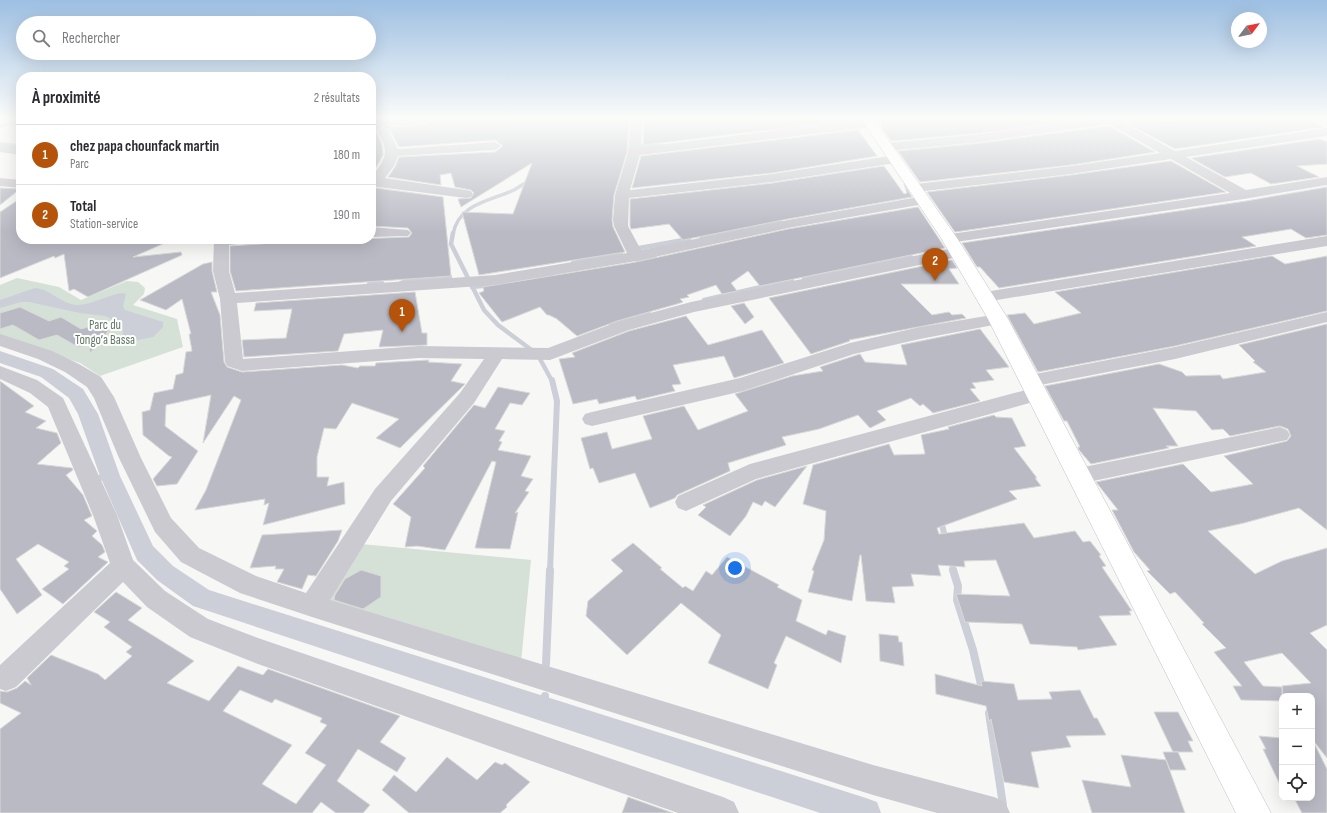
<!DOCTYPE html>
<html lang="fr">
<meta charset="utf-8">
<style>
body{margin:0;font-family:"Sofia Sans Condensed",sans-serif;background:#f2f2f3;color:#2b2b33}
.controls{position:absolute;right:12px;bottom:12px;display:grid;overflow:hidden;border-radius:8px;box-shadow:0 4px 16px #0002}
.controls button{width:36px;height:36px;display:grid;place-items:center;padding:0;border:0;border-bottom:1px solid #e1e1e2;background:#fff;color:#2b2b33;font:20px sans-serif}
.compass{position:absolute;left:1231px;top:12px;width:36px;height:36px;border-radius:50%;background:#fff;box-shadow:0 4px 16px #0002;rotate:58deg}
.you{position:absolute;left:735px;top:568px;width:14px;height:14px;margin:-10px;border:3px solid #fff;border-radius:50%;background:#1a73e8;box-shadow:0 0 0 6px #1a73e833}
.badge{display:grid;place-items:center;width:26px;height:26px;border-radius:50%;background:#b45309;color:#fff;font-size:13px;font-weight:700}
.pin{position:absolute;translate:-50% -33px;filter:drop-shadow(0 1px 2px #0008)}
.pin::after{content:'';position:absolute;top:21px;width:14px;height:12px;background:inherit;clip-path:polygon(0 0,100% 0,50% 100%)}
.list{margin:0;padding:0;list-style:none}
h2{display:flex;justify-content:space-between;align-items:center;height:52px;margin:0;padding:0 16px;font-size:17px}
h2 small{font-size:13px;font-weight:400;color:#7c7c81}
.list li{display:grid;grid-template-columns:26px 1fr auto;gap:12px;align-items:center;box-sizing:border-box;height:60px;padding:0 16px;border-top:1px solid #e1e1e2}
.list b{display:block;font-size:15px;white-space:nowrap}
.list p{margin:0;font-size:13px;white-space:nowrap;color:#7c7c81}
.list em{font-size:13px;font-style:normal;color:#7c7c81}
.icon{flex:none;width:22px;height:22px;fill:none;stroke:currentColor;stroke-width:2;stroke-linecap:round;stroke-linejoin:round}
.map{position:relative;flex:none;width:1327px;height:813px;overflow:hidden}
.search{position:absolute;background:#fff;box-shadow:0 4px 16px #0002;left:16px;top:16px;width:360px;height:44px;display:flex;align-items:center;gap:10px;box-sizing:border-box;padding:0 14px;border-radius:22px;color:#7c7c81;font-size:15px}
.panel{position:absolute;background:#fff;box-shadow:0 4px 16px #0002;left:16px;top:72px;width:360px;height:172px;border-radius:16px}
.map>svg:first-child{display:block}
.green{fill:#d5e0d7}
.water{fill:#cdcfd8}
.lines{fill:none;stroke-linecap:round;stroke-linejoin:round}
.stream-far3{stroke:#cdcfd8;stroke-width:3.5}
.stream-far2{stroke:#cdcfd8;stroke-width:4.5}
.stream-far1{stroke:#cdcfd8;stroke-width:6}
.stream{stroke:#cdcfd8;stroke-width:8}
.canal{fill:#cdcfd8;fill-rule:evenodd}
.building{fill:#b9bac4;stroke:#d9dad7;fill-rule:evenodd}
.secondary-casing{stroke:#bebec7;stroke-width:1}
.minor{fill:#cacad0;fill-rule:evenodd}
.tertiary{fill:#cacad0;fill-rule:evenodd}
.secondary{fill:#fff;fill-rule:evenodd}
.labels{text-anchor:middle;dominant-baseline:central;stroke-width:4;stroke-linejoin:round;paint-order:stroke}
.park-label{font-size:13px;fill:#607a66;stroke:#fff}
</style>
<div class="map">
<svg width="1327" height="813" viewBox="0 0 1327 813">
<rect width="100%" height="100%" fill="#f7f8f5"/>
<g class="green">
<polygon points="17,278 59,287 81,300 127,281 138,282 145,288 144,294 133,305 177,319 183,347 100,376 80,363 0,336 0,285"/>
<polygon points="361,544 531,560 521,662 321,605"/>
</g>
<path class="water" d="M35,288C50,289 60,303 76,305C89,306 107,295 122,293L126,294L123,306L125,310L163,322V327L153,337L128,342L122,338L123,330L119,323L105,316L80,313L29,302H21L0,308V300Z"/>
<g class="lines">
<g class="stream-far3">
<polyline points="0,126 21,122"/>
<polyline points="771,132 850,120"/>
<polyline points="1,144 21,146"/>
<polyline points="635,146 662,145"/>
<polyline points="748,228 780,222"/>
<path d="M453,234C459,203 491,201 514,190C519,187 525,183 530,180"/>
<polyline points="713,234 744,228"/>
</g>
<g class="stream-far2">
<polyline points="453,233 451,244 484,310 498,325 533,351"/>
<polyline points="701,236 719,233"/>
<polyline points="639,248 689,239"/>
<polyline points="637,260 655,258"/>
<polyline points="573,263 621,252"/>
<polyline points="852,268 911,257"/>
<polyline points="538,278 553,275"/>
<polyline points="804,278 848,269"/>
<polyline points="401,283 411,280 450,277"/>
<polyline points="369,284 382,283"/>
<polyline points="472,287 501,284"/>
<polyline points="704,300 792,280"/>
<polyline points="610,323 649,314"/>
<polyline points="540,359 552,381"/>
</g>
<g class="stream-far1">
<polyline points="94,479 110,476"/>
<polyline points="942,525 946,541"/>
<polyline points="951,561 954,571"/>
<polyline points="550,571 557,401 552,380"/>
</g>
<g class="stream">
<polyline points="953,570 958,586 957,600 973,650 983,693"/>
<polyline points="546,664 550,570"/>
<polyline points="545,696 545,709"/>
<polyline points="989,713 1003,805"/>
</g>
<polygon class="canal" points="0,351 53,369 83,389 98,414 120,476 153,546 173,566 209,590 866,798 877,802 881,813 820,813 193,606 157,580 137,560 100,476 78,414 69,398 41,377 0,363"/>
</g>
<g class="building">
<polygon points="371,118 392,118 386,119 384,123 388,126 402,127 427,124 437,118 613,118 615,120 627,118 629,120 627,152 614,195 612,220 613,227 625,252 479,275 462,212 513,214 532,163 461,207 458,199 471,198 474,193 471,190 455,187 451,173 440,175 441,185 388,177 395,167 399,157 495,152 502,147 502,145 495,140 399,147 390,130 382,126 376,131 382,145 383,155 374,171 371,171 371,128 373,127 371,126"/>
<polygon points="644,118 646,120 673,118 850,118 851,120 643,145"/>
<polygon points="880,118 1091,118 981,133 891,141 882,128"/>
<polygon points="1136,118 1160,118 1165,121 1185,118 1303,118 1323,127 1175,149 1127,123 1133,121"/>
<polygon points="1109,126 1155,152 1071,165 920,182 898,151 981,143"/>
<polygon points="858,130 877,156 772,173 632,188 641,156"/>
<polygon points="1320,139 1327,142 1327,164 1297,166 1319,177 1271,184 1251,173 1225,177 1191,158"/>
<polygon points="1171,161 1226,192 955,232 927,192 1071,175"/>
<polygon points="884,166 904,194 907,193 904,184 912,197 788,219 683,240 669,224 631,229 630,226 630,199 772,183"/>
<polygon points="1327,187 1327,235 1306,238 1291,229 1242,237 1256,246 999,288 980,267 977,267 962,243 1246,201"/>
<polygon points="0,188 20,189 0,205"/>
<polygon points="376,188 443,197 451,276 236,291 230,271 230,246 304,241 319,240 318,243 331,242 331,243 357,239 409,237 412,233 408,228 371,226 371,193"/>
<polygon points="21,198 21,239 174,239 133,257 181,252 182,255 88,297 74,289 69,291 64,254 55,258 54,256 0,278 0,212"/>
<polygon points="918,207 945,248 760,286 748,271 731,283 737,291 722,294 716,285 687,295 689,297 680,299 683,302 677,304 617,321 577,336 557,319 549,315 547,315 540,307 502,322 479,293 484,291 483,287 636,262 788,229"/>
<polygon points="1272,256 1285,264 1327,256 1327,311 1175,346 1038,372 1007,315 1025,313 1034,324 1081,313 1055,292"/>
<polygon points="952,260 957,268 949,269 959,284 901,284 932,315 949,312 952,315 962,314 966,318 849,340 850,341 811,354 769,298"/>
<polygon points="212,262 212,271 217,292 211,292 220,315 224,362 227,367 242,372 342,365 358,368 360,366 375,366 376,363 429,360 428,362 462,364 451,381 465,384 400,448 376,438 399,419 352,403 336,429 324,428 317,457 317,477 329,477 327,486 344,482 345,504 263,525 269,503 264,505 265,499 195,510 206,490 241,400 234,396 203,443 211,395 166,405 165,426 198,451 177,484 157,486 153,479 172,457 169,456 143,435 142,412 150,410 154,393 173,389 176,375 183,373 186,352 192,351 189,334 191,334 182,299 166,310 140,300 203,264"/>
<polygon points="415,292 422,333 427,333 427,345 379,347 383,330 344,334 338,351 244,357 242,340 286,338 292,309 254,311 256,303"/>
<polygon points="744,303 754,317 745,324 731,306"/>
<polygon points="20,307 49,321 61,317 81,329 98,324 109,330 90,353 89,344 78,347 57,335 39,340 13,325 0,329 0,313"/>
<polygon points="686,316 708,345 762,330 784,363 734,378 724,356 673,365 681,384 672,385 675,391 637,400 635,396 599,404 597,399 573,404 559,359 575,357 572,353 629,331"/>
<polygon points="1327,324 1327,530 1299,508 1244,523 1208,531 1255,574 1282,561 1327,548 1327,625 1310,633 1327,650 1327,758 1312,739 1327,769 1327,813 1302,813 1294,798 1312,798 1312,696 1283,696 1282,686 1311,683 1282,653 1244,662 1263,686 1282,687 1282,701 1241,700 1233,686 1242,686 1214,652 1226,648 1202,624 1204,623 1175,592 1170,594 1147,571 1150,570 1134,552 1112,510 1118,510 1096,482 1183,464 1211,492 1253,484 1224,456 1287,441 1291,436 1288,429 1280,426 1230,436 1223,429 1212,430 1196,411 1153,408 1178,446 1166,446 1169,448 1091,464 1079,450 1078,447 1080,447 1067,421 1064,421 1045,386 1159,364 1182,372 1186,376 1220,375 1223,379 1266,372 1253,362 1255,361 1239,345"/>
<polygon points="980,329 1009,367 986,370 994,380 972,383 976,388 970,389 980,401 933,413 923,404 920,406 911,398 877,411 886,420 870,428 858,415 819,429 782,437 786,445 728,463 730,471 677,495 675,498 650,508 635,473 599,483 593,468 590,469 581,438 607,432 612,449 652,439 643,416 684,406 698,430 748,411 735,394 792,376 823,371 820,367 860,354 865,362 907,365 901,345"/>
<polygon points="0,381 34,406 25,412 46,421 36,428 57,433 61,443 37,464 72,468 73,470 66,475 83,495 92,516 84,520 97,531 92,536 102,545 105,552 98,557 108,562 63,604 42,589 69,569 64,566 69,562 38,544 16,559 42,595 17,614 0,589"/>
<polygon points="498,387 530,393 522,405 510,403 495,429 505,431 499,441 502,442 498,450 531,456 521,476 533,479 525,491 529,492 515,513 518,512 510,549 475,548 496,462 492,461 445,550 417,546 405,547 411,517 393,504 425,468 423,466 474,405 485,408"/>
<polygon points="994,415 996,417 1012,418 1026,446 1014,448 1037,478 1035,478 1041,486 1009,491 1017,499 937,528 939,534 1024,523 1034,538 1075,531 1083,542 1090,541 1101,555 1099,556 1106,566 1102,567 1132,611 1129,611 1131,615 1099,616 1117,645 1078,650 1077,647 1030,644 1022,624 965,622 956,594 1010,596 996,560 964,561 965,567 938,565 941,576 911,574 914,586 892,587 895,603 866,601 861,555 860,555 852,601 808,592 814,571 812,570 824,540 826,511 803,504 813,465 889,444 894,455 925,454 921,435 949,429 948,427"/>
<polygon points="807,466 775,507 765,501 762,506 753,502 746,516 730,536 698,515 706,507 703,505 757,480"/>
<polygon points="342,530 338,541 316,576 308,575 302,589 277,582 284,569 275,569 276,566 250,568 262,535"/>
<polygon points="633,543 662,568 660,569 683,588 685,586 693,591 706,571 712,575 727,557 779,585 777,587 802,600 796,621 826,635 828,630 846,636 841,663 786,636 774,663 777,665 768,689 708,663 721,635 681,603 627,655 586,616 588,601 623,571 611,560"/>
<polygon points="361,570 381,576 381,597 363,609 334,600 335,595 345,579"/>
<path d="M116,592L142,608L128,620L194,661L167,683L209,701L238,666L263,675L268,669L400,716L380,742L406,758L397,772L358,749L337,781L370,805L363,813H336L321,802L312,813H0V729L21,713L0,703V691L7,692L17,688L25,681L31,685L27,678L51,655L98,674L105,680L132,656L126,652L132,647L104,627L110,622L94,612ZM240,690L272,703L275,699L322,718L320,722L327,725L305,753L326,765L296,804L262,784L292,745L223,711Z"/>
<polygon points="879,634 898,636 899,642 902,642 904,666 880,661"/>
<polygon points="935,674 982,686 981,681 1014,684 1018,700 1052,699 1049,692 1080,690 1094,718 1097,718 1106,735 1066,736 1071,747 1031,752 1039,788 1004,782 991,719 989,721 986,706 936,694"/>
<polygon points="1154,712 1178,712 1193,741 1188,741 1193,752 1173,752"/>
<polygon points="1259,736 1282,738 1282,789 1263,749 1266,749"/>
<polygon points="1163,752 1178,752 1186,770 1170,770"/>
<polygon points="1121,755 1166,760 1185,813 1092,813 1082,780 1131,787"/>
<polygon points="447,757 477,780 495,762 502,765 505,763 530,782 506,805 507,807 500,813 409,813 382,790 394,775 416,792"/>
<polygon points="628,797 673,813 622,813"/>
</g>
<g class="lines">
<g class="secondary-casing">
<polygon id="secondary" points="861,118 873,118 957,238 1008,319 1271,813 1236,813 988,319 941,238"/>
</g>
<g class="minor">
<path d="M403,118H436C432,124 389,129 385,123L387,120Z"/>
<polygon points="631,118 643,118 641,147 871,119 877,123 871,127 640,155 630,190 772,174 896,155 902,159 896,163 772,182 629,198 628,226 641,250 788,220 924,196 929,197 931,200 929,203 924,204 788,228 636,261 495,285 237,303 243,359 419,346 548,348 617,322 691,302 958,247 964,249 966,252 964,255 958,257 694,312 629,330 550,360 502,359 474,403 391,501 330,600 873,765 994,797 1005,802 1010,813 937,813 873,795 312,617 240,593 181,562 155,532 119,458 94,398 87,387 65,372 38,359 0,346 0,334 52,351 79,364 101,377 114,397 141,458 171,518 199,548 256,576 306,593 375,489 460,393 484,359 419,358 242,371 227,366 225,362 220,299 213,271 214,239 260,239 257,242 229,245 229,271 235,293 495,275 627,253 614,226 613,220 615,195 628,152"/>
<polygon points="1101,118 1135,118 1133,120 1123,122 1175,151 1327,128 1327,136 1186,157 1246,190 1327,177 1327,185 1244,199 949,243 944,241 941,238 944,235 1230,193 1171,159 1071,174 916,192 911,191 909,188 911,185 916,184 1071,166 1160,153 1109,124 981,142 887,151 881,147 887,143 981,134"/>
<path d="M383,127L389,131L398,149L495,142L501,146L495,150L398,156L394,166L385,178L466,190L471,191L473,194L471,197L466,198L378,187L373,186L371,178C385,159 391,153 377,131Z"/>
<polygon points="0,178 21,180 21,188 0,186"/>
<polygon points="371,227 408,230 411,233 408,236 371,237"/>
<polygon points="1327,236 1327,246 985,302 979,301 977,297 979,293 985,292"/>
<polygon points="1327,312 1327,322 1175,359 1030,387 1023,386 1020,381 1023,376 1030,375 1175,347"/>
<polygon points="998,314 1004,315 1007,319 1004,323 920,339 854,354 743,391 592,426 585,424 582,419 585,414 592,412 740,378 850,343 920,327"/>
<polygon points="0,366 37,380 63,398 117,515 133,560 165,591 208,619 258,638 723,797 734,802 739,813 678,813 258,664 190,637 147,607 123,582 16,687 6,691 0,689 0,665 110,563 93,515 48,407 30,393 0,379"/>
<polygon points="1037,387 1044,389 1047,394 1044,399 756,479 686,511 678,508 675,502 678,496 750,464"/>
<polygon points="1280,427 1287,430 1290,435 1287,440 1079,484 1071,482 1068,476 1071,470 1079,468"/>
</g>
<polygon class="tertiary" points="0,144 21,147 21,155 0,152"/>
<use href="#secondary" class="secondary"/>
</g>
<linearGradient id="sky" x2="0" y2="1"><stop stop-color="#9dbfe2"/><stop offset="0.51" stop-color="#fbfcfa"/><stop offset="1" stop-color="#fbfcfa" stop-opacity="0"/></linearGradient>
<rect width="1327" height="232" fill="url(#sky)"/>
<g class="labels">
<g class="park-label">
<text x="105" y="325">Parc du<tspan x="105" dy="15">Tongo’a Bassa</tspan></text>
</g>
</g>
</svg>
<div class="controls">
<button>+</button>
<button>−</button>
<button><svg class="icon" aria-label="locate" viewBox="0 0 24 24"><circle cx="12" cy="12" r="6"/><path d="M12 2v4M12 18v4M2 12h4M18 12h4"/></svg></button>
</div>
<svg class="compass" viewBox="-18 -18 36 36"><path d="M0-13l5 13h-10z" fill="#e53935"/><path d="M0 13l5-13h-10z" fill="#7c7c81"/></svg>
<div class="you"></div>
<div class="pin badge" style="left:402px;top:332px">1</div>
<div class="pin badge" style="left:935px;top:281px">2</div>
<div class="search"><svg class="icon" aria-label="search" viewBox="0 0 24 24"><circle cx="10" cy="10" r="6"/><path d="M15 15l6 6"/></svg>Rechercher</div>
<section class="panel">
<h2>À proximité<small>2 résultats</small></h2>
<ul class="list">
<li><span class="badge">1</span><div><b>chez papa chounfack martin</b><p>Parc</p></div><em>180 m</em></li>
<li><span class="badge">2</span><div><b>Total</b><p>Station-service</p></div><em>190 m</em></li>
</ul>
</section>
</div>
